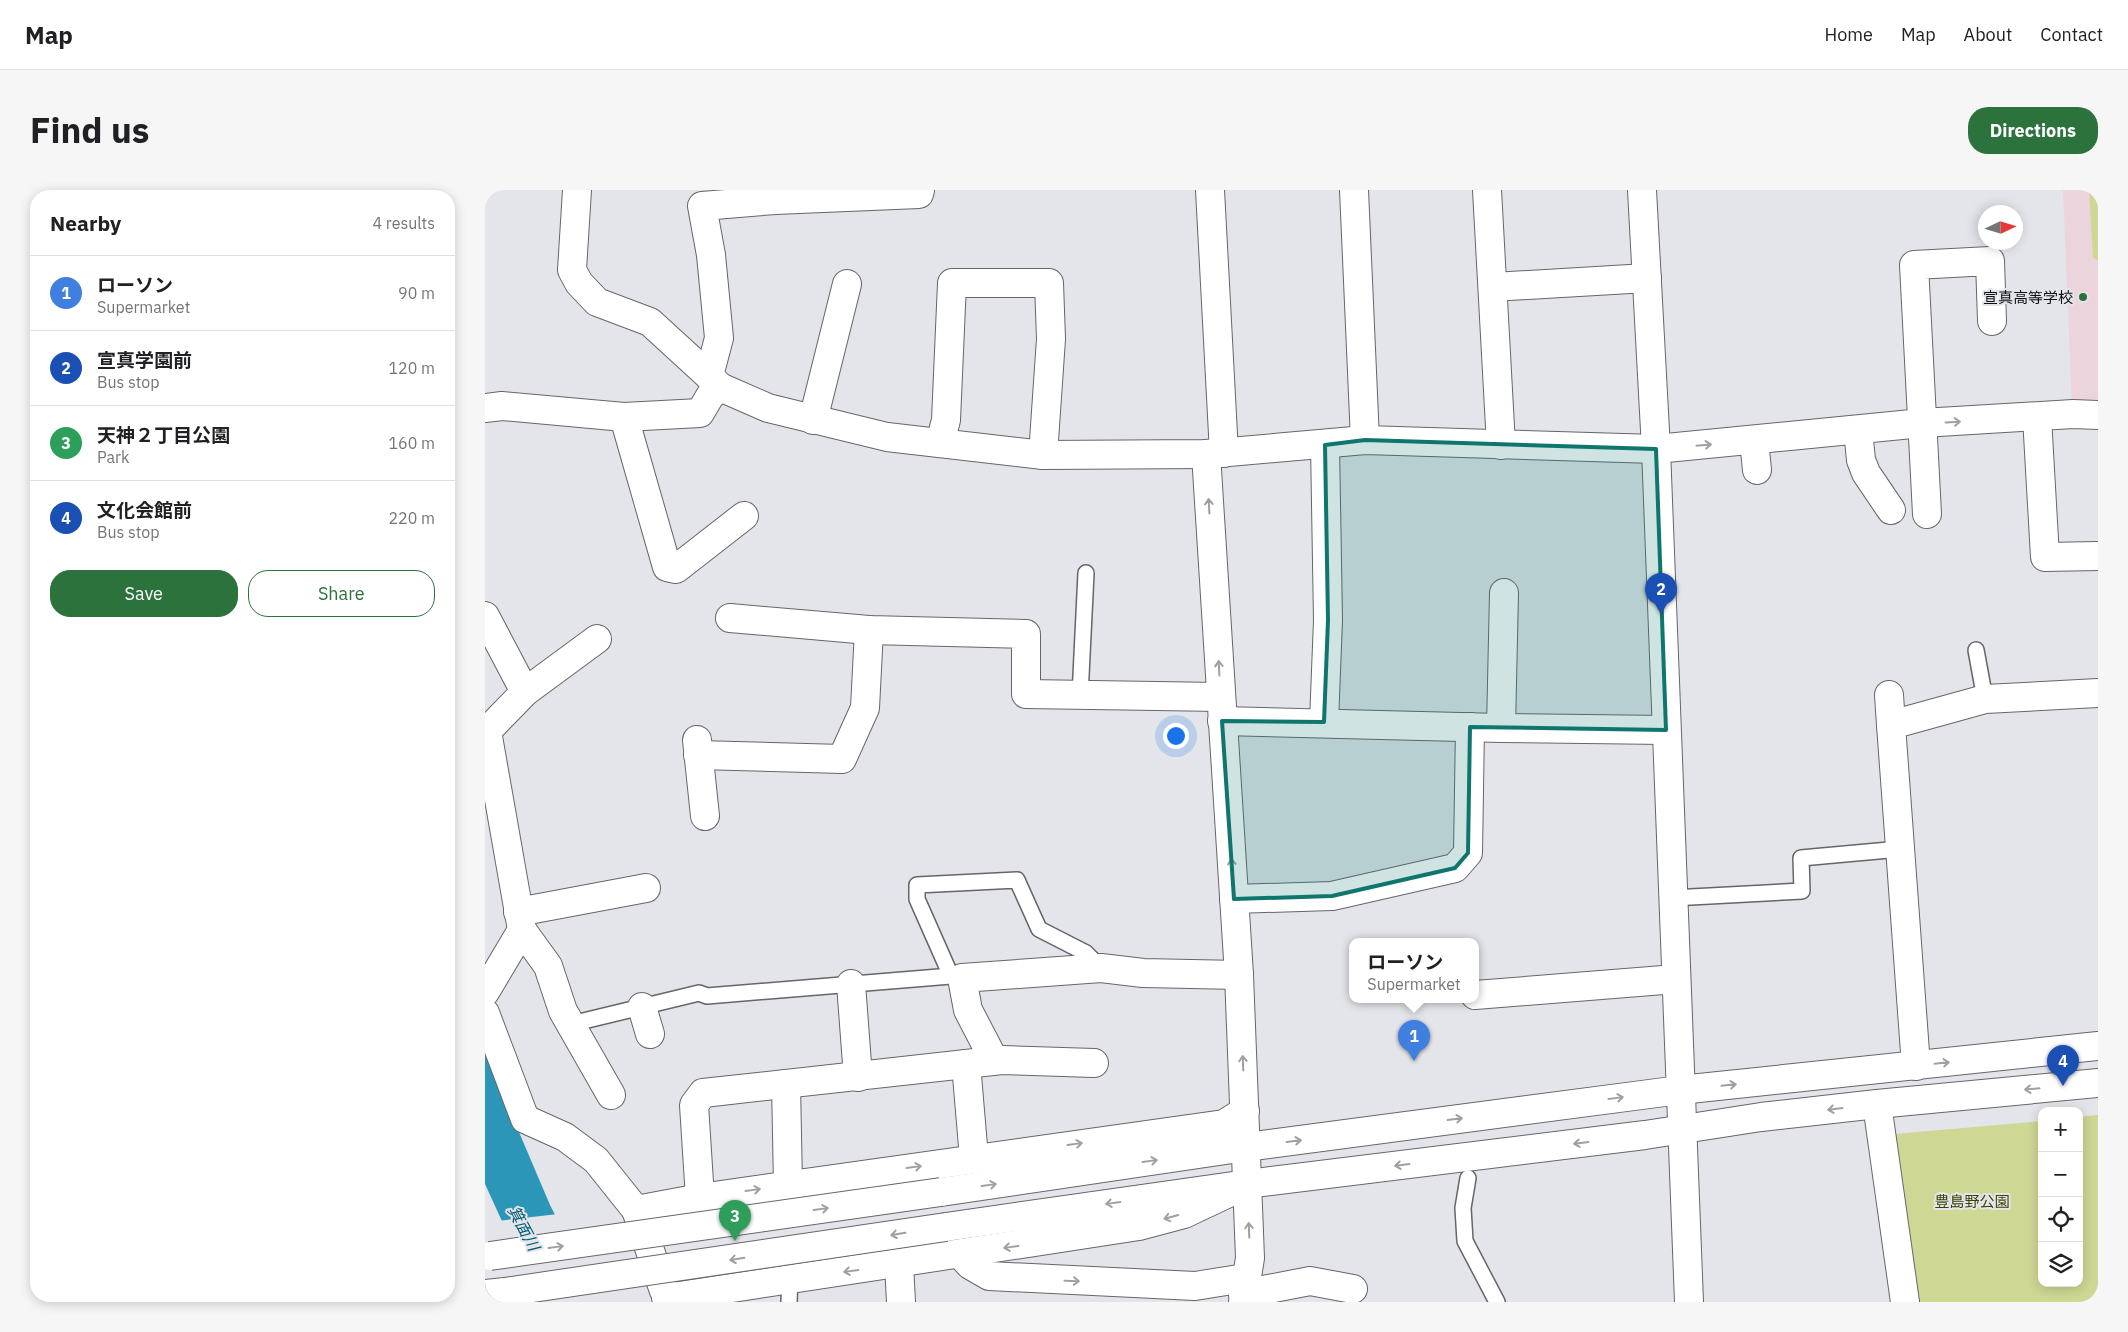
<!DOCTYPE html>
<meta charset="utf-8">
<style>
body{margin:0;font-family:"IBM Plex Sans","Noto Sans JP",sans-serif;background:#f6f6f6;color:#202124}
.controls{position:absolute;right:15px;bottom:15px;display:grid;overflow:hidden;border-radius:10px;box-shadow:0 2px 12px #0003}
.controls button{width:45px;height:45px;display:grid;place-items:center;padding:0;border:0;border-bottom:1px solid #e0e0e0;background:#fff;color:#202124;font:25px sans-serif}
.compass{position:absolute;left:1493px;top:15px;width:45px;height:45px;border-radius:50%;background:#fff;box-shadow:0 2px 12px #0003;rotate:86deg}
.you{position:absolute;left:690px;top:545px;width:18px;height:18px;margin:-12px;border:4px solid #fff;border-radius:50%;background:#1a73e8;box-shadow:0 0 0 8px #1a73e833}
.badge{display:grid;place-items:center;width:32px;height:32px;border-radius:50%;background:#2c723d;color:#fff;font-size:16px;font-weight:700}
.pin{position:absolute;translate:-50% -41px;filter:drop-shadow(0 1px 2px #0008)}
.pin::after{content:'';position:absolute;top:26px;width:18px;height:15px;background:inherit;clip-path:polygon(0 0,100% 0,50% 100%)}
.popup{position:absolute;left:864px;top:748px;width:130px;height:65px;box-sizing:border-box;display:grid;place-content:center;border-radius:10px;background:#fff;filter:drop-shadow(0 1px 4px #0005);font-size:16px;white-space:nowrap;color:#757577}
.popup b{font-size:19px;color:#202124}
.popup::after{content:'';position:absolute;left:50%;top:100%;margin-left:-10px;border:10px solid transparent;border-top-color:#fff}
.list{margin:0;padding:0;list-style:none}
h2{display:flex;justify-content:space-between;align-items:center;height:65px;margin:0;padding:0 20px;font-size:21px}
h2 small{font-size:16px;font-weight:400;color:#757577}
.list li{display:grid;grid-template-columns:32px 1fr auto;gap:15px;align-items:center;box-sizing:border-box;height:75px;padding:0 20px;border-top:1px solid #e0e0e0}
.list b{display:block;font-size:19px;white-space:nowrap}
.list p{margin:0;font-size:16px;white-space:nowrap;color:#757577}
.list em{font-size:16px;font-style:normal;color:#757577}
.actions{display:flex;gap:10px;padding:15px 20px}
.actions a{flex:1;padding:11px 0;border:1px solid #2c723d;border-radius:20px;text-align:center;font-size:18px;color:#2c723d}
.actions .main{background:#2c723d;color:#fff}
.icon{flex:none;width:28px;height:28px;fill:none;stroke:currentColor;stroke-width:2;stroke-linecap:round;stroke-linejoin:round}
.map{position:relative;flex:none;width:1613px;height:1112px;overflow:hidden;border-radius:20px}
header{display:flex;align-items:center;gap:30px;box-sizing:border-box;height:70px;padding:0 25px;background:#fff;border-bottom:1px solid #e0e0e0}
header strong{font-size:24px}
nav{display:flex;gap:28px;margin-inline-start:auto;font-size:18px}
.intro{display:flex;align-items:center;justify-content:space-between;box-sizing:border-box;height:120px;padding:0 30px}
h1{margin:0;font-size:35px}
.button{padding:12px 22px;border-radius:20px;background:#2c723d;color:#fff;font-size:18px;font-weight:700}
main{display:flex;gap:30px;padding:0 30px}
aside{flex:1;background:#fff;border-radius:20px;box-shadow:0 2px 12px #0003}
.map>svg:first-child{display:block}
.education{fill:#ecd4dd}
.park{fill:#cfd794}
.water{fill:#2c96b8}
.pier{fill:#e3e5ea}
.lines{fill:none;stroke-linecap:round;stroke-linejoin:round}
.lane-casing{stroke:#65666b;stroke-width:18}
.street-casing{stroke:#65666b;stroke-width:30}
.secondary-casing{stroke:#65666b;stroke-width:30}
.lane{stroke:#fff;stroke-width:15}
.street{stroke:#fff;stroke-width:28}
.secondary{stroke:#fff;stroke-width:28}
.secondary-bridge-casing{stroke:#65666b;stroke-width:30;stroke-linecap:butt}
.secondary-bridge{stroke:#fff;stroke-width:28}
.oneway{stroke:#a0a0a1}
.marked{fill:#0f766e;fill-opacity:0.2;stroke:#0f766e;stroke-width:4;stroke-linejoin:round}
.poi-dot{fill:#2c723d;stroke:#e3e5ea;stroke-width:2}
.labels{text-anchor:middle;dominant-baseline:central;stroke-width:4;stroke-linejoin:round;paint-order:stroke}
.poi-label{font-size:15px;fill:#111113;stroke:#e3e5ea;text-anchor:end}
.park-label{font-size:15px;fill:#3c4000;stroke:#e3e5ea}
.water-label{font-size:16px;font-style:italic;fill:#005971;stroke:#e3e5ea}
</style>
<header>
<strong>Map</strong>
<nav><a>Home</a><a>Map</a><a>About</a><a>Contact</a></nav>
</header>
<div class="intro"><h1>Find us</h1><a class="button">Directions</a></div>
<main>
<aside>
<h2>Nearby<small>4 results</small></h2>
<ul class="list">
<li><span class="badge" style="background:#3f7fe0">1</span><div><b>ローソン</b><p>Supermarket</p></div><em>90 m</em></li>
<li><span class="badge" style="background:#1a4fb4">2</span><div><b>宣真学園前</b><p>Bus stop</p></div><em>120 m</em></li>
<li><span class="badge" style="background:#2e9e5b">3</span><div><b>天神２丁目公園</b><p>Park</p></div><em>160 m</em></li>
<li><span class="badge" style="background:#1a4fb4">4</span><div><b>文化会館前</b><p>Bus stop</p></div><em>220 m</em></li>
</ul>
<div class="actions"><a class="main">Save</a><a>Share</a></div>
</aside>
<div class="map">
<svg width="1613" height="1112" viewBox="0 0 1613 1112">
<rect width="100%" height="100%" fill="#e3e5ea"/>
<polygon class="education" points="1578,0 1613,0 1613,216 1587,215"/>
<g class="park">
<polygon points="1604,0 1613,0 1613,70 1608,68"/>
<polygon points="1613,925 1613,1112 1432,1112 1410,944 1557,931 1557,1093 1594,1093 1594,927"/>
</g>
<polygon class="water" points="0,862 65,1015 115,1112 54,1112 0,994"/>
<polygon class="pier" points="73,1024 117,1111 118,1112 51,1112 13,1031"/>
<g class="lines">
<g class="lane-casing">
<g id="lane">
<polyline points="1491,460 1500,509"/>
<polyline points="595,506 601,383"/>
<polyline points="1187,708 1317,701 1316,668 1415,659"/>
<polyline points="475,788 466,786 432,709 432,695 532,690 554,739 601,763 616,778"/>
<polyline points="86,834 214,803 222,806 466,786"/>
<polyline points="983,988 978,1018 980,1051 1012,1112"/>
<polyline points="304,1112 305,1090"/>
</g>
</g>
<g class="street-casing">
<g id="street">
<polyline points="92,0 87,80 94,93 112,112 165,132 224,186"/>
<polyline points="725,0 739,263"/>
<polyline points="869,0 880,250"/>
<polyline points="1002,0 1016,255"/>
<polyline points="1008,97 1162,88"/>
<polyline points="235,197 224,186 234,148 226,65 217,16 290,10 434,4 435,0"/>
<polyline points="0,218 17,216 139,227 215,223 225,206 235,197 283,218 402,247 558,265 721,264 880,250 1171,259 1437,233 1588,224 1613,225"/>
<polyline points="139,227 182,377 191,379 259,326"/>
<polyline points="1552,227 1560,367 1613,366"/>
<polyline points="328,230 362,94"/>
<polyline points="1373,240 1376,270 1381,283 1406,320"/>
<polyline points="1269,250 1272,280"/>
<polyline points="455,253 461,230 467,93 564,93 566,149 558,265"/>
<polyline points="721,264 754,785 765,1068 758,1112"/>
<polyline points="1442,324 1429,75 1505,71 1507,131"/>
<polyline points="0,426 40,502 2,541 37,740 0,802"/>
<polyline points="245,428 384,440 541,444 541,504 736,507"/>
<polyline points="40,502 112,449"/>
<polyline points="1404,505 1406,535"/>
<polyline points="737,531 1016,538 1181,540"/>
<polyline points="839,532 843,430 840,255"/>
<polyline points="1016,538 1019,403"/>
<polyline points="212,550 220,626"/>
<polyline points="213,565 357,569 380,518 384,440"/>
<polyline points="749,709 847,706 970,678 983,663 985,537"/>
<polyline points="33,722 161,698"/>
<polyline points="37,740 63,776 78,821 126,905"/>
<polyline points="366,794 373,887"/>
<polyline points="990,805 1191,789"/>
<polyline points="157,817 165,844"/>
<polyline points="0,823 40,929 80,947 111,970 151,1020 179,1101"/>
<polyline points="509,870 483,820 477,788 616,778 658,783 754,785"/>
<polyline points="481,874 489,968"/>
<polyline points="1431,876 1406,535 1500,509 1613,503"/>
<polyline points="301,894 303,995"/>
<polyline points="1392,914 1420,1112"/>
<polyline points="215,1008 209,915 218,903 517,870 609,873"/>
<polyline points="151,1020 215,1008 739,934 760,921"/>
<polyline points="476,1065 485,1075 504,1086 710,1096 760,1088"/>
<polyline points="414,1074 416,1112"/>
<polyline points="758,1104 825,1091 868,1099"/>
<polyline points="181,1108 654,1036 699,1024 754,998"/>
</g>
</g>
<g class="secondary-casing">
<g id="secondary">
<polyline points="1157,0 1171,259 1204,1112"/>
<polyline points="456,1002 761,957 1195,900 1613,856"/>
<polyline points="461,1037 762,994 1160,945 1276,927 1392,914 1613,893"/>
<polyline points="0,1104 20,1102"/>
</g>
</g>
<use href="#lane" class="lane"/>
<use href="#street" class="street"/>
<use href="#secondary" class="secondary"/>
<g class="secondary-bridge-casing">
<g id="secondary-bridge">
<polyline points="5,1066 456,1002"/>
<polyline points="20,1102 461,1037"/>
</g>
</g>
<use href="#secondary-bridge" class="secondary-bridge"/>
</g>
<defs><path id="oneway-shaft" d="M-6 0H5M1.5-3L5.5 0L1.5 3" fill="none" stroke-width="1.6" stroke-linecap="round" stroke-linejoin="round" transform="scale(1.25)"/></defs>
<g class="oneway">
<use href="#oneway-shaft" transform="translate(1468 232) rotate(-3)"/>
<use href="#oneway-shaft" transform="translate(1219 255) rotate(-5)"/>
<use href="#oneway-shaft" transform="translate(724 316) rotate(-93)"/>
<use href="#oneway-shaft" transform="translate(734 478) rotate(-93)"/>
<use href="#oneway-shaft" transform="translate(747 676) rotate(-94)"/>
<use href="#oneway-shaft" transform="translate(758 873) rotate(-92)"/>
<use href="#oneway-shaft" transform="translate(1457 873) rotate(-6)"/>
<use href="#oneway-shaft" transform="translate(1244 895) rotate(-6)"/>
<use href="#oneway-shaft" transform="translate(1547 899) rotate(175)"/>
<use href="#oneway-shaft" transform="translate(1131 908) rotate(-8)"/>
<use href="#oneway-shaft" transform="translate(1350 919) rotate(173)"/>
<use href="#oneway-shaft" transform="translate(970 929) rotate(-7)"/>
<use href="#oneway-shaft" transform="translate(809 951) rotate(-7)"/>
<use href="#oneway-shaft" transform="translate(1096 953) rotate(173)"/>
<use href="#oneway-shaft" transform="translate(590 954) rotate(-8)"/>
<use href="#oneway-shaft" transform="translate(665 971) rotate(-8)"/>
<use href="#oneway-shaft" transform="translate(917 975) rotate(173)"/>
<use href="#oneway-shaft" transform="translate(429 977) rotate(-8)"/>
<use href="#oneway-shaft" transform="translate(504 995) rotate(-8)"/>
<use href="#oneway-shaft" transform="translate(268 1000) rotate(-8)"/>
<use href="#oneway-shaft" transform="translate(628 1013) rotate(172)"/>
<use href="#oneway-shaft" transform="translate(336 1019) rotate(-8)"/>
<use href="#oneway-shaft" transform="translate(686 1027) rotate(164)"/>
<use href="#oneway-shaft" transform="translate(764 1040) rotate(-92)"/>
<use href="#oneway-shaft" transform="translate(413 1044) rotate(171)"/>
<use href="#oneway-shaft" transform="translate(71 1057) rotate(-8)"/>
<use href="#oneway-shaft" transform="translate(526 1057) rotate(172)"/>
<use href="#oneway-shaft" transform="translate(252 1069) rotate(171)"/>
<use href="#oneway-shaft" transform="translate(366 1081) rotate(172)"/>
<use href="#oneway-shaft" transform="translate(587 1091) rotate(2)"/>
</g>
<path class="marked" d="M880,250L1171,259L1181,540L985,537L983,663L970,678L847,706L749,709L737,531L839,532L843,430L840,255Z"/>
<circle class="poi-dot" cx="1598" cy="107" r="5"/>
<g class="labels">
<g class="poi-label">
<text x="1588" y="107">宣真高等学校</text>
</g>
<g class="park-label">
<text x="1487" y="1011">豊島野公園</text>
</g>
<g class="water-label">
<text transform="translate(39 1038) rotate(62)">箕面川</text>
</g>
</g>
</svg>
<div class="controls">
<button>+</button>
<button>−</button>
<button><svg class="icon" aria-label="locate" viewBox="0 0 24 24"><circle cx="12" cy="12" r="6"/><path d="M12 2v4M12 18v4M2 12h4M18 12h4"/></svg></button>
<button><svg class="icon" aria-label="layers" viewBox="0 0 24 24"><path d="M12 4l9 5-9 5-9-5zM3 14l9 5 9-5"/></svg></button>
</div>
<svg class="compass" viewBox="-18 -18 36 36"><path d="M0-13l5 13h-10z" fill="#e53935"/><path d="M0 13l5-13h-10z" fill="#757577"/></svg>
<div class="you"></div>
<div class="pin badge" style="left:929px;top:871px;background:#3f7fe0">1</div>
<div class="popup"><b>ローソン</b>Supermarket</div>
<div class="pin badge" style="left:1176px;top:424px;background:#1a4fb4">2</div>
<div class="pin badge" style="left:250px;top:1051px;background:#2e9e5b">3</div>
<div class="pin badge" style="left:1578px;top:896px;background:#1a4fb4">4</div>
</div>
</main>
